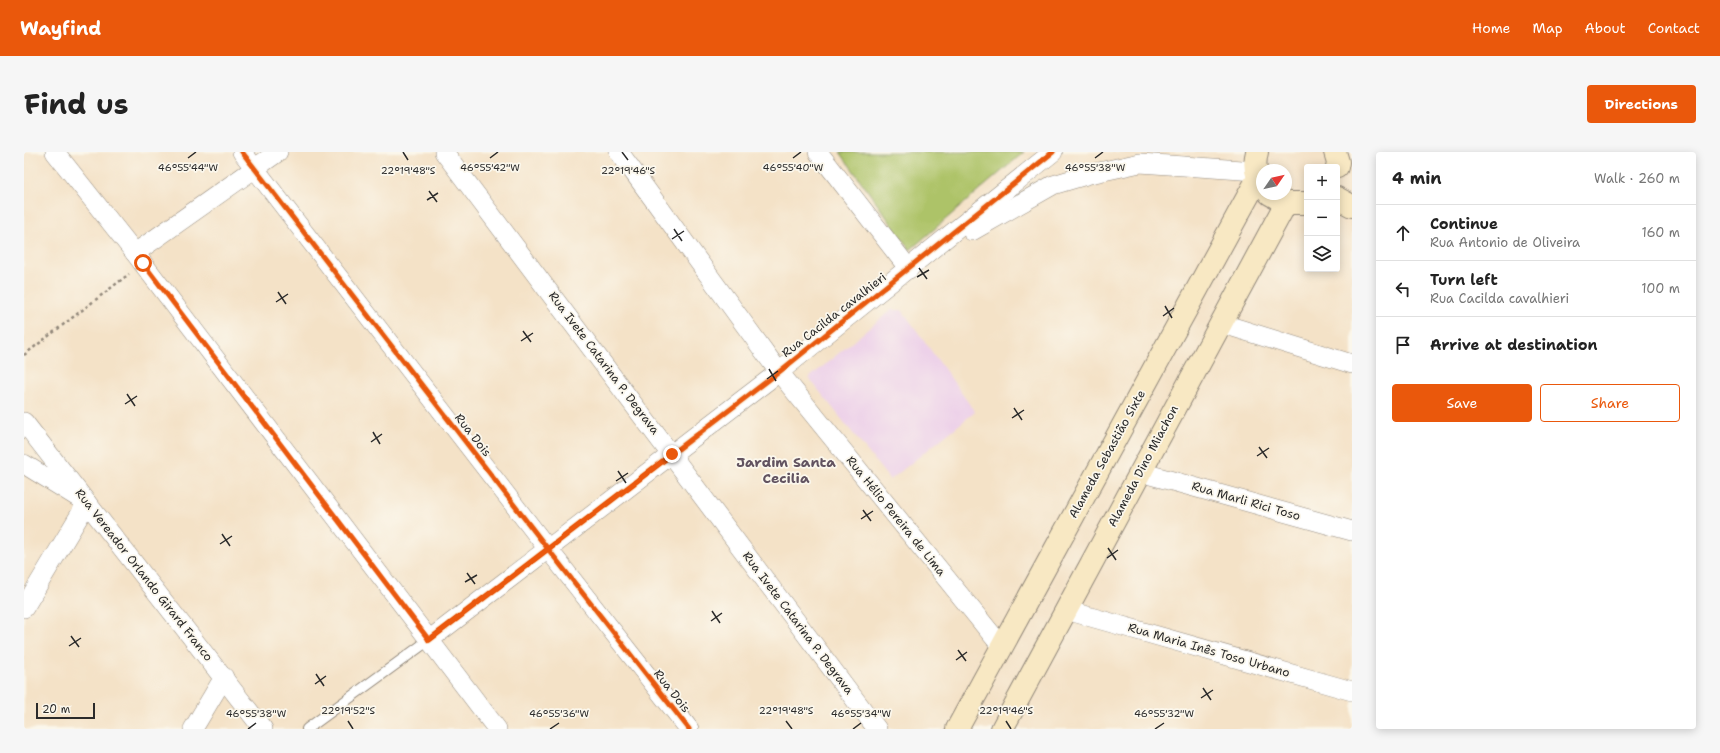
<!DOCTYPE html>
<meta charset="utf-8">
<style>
body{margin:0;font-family:"Shantell Sans",sans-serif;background:#f6f6f6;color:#222}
.controls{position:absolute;right:12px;top:12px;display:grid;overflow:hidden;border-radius:4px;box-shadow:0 2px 10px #0003}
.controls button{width:36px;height:36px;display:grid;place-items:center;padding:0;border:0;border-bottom:1px solid #e0e0e0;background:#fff;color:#222;font:20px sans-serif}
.compass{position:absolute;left:1232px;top:12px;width:36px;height:36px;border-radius:50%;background:#fff;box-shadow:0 2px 10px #0003;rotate:56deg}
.scale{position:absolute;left:12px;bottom:10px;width:59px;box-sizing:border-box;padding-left:4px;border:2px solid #2b2b2b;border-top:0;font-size:11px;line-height:14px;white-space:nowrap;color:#2b2b2b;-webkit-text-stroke:3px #fbf7ec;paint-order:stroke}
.stop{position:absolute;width:12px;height:12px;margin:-9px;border:3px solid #ea580c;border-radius:50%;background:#fff}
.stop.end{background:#ea580c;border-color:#fff;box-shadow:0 1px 4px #0008}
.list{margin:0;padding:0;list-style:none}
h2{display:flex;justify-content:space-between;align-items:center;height:52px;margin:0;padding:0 16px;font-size:17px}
h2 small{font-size:13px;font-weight:400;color:#767676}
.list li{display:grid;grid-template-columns:26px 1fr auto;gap:12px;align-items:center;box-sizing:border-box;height:56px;padding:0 16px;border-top:1px solid #e0e0e0}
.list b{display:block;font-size:15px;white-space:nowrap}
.list p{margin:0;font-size:13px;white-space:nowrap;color:#767676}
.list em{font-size:13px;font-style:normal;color:#767676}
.actions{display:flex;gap:8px;padding:12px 16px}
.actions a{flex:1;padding:9px 0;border:1px solid #ea580c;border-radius:4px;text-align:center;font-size:14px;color:#ea580c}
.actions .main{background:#ea580c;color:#fff}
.icon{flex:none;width:22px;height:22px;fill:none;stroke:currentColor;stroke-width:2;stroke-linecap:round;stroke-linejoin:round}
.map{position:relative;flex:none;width:1328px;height:577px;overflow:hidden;border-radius:4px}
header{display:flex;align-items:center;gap:24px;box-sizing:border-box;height:56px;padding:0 20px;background:#ea580c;color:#fff}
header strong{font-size:19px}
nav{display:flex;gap:22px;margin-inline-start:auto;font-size:14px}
.intro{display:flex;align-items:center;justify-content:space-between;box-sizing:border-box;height:96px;padding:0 24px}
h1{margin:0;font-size:28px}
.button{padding:10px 18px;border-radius:4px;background:#ea580c;color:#fff;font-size:14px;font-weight:700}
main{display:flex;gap:24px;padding:0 24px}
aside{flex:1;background:#fff;border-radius:4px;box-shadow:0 2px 10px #0003}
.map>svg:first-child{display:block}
.built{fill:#edd1e9}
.green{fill:#adc368;stroke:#6c774a}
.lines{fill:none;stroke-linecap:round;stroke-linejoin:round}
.lane-casing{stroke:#908679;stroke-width:12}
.street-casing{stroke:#908679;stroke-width:20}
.secondary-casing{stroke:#908679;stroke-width:24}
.path{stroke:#908679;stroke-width:2.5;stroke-dasharray:3 3;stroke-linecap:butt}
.lane{stroke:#fff;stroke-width:10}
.street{stroke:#fff;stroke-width:19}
.secondary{stroke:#f8e8c3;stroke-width:22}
.cycleway-casing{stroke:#fbf7ec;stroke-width:8}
.cycleway{stroke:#e8590c;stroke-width:5}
.route{stroke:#ea580c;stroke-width:5}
.ticks{fill:none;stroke:#2b2b2b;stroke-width:1.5}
.labels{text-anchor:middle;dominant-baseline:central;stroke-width:3.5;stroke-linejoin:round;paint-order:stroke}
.street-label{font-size:12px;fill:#2b2b2b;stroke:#fbf7ec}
.quarter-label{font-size:14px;font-weight:bold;fill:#625360;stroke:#fbf7ec}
.ticks-label{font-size:10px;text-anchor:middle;fill:#2b2b2b;stroke:#fbf7ec;stroke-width:3.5;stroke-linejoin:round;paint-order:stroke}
</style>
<header>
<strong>Wayfind</strong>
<nav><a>Home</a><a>Map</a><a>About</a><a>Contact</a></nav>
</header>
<div class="intro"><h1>Find us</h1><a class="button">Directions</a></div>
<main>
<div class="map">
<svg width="1328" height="577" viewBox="0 0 1328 577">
<rect width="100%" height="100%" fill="#fbf7ec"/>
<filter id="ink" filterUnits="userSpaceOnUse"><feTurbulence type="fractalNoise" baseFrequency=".025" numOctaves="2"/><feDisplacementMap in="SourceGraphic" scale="8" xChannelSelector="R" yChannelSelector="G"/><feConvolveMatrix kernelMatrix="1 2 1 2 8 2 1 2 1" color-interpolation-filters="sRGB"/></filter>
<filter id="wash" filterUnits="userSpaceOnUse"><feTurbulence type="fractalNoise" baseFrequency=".012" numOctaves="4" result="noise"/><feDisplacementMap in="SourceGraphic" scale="16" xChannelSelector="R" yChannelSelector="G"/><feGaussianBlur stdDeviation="0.9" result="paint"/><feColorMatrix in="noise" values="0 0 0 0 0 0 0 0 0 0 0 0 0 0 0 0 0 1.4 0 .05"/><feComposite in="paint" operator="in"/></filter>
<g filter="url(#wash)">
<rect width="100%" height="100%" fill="#f4e2c7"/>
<polygon class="built" points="867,158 878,158 951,260 866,328 785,226"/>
<polygon class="green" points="816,0 1000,0 886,98"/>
</g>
<g filter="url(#ink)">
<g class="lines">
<g class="lane-casing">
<polyline id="lane" points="283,577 405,488"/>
</g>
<g class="street-casing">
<g id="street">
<polyline points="31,0 111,101 473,577"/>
<polyline points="218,0 524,397 665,577"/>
<polyline points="420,0 853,577"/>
<polyline points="595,0 755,220 978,495"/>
<polyline points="794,0 885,117"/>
<polyline points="948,79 1029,33 1066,22 1116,11 1232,19"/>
<polyline points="111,101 254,0"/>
<polyline points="1196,171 1328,212"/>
<polyline points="0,270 239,577"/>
<polyline points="0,312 63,351 0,456"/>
<polyline points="1116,320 1328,379"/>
<polyline points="1042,458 1328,539"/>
<polyline points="405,488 755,220 1029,0"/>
<polyline points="169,577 200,525"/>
</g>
</g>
<g class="secondary-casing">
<g id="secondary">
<path d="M1233,0C1230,11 1231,22 1238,32"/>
<polyline points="1311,0 1314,10 1313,15"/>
<polyline points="1246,42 1262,51 1283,51"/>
<polyline points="1313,46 1328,54"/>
<polyline points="933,577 1234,26"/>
<polyline points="978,577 1262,51"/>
</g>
</g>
<polyline class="path" points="0,203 105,122"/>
<use href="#lane" class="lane"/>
<use href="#street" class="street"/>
<use href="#secondary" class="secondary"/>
<g class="cycleway-casing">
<g id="cycleway">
<polyline points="218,0 524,397 665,577"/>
<polyline points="405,488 755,220 1029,0"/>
</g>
</g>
<use href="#cycleway" class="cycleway"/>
</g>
</g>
<g class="lines" filter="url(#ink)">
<polyline class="route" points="119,111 405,488 648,302"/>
</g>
<path class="ticks" d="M379,0L384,8M598,0L604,8M164,6L172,0M466,6L474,0M769,6L777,0M1071,6L1079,0M405,39L413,50M403,48L414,41M650,77L658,89M648,87L660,79M895,116L903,127M893,125L905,118M254,140L262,152M252,150L264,142M1141,154L1148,166M1139,164L1150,156M499,179L507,190M497,189L509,181M745,217L752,229M743,227L754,219M103,242L111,254M101,252L113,244M990,256L998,268M988,266L1000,258M349,280L356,292M347,290L358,282M1235,295L1243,306M1233,304L1245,296M594,319L602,331M592,329L604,321M839,358L847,369M837,367L849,359M198,382L206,394M196,392L208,384M1084,396L1092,408M1083,406L1094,398M443,421L451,432M441,430L453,423M688,459L696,471M687,469L698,461M47,484L55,495M45,494L57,486M934,498L942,509M932,508L943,500M292,522L300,534M291,532L302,524M1179,536L1187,548M1177,546L1189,538M324,569L329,577M762,569L768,577M982,569L987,577M224,577L232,571M526,577L535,571M829,577L837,571M1131,577L1140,571"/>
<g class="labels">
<g class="street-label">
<text transform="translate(810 163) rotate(-38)">Rua Cacilda cavalhieri</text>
<text transform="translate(580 211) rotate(53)">Rua Ivete Catarina P. Degrava</text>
<text transform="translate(449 283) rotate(52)">Rua Dois</text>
<text transform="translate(1083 302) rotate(-61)">Alameda Sebastião Sixte</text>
<text transform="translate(1119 314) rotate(-62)">Alameda Dino Miachon</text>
<text transform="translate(1222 349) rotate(16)">Rua Marli Rici Toso</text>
<text transform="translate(872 364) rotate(51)">Rua Hélio Pereira de Lima</text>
<text transform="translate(120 423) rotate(52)">Rua Vereador Orlando Girard Franco</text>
<text transform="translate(774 471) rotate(53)">Rua Ivete Catarina P. Degrava</text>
<text transform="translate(1185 498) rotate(16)">Rua Maria Inês Toso Urbano</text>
<text transform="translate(648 539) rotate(52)">Rua Dois</text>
</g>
<g class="quarter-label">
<text x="762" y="310">Jardim Santa<tspan x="762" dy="16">Cecilia</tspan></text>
</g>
</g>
<g class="ticks-label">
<text x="466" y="19">46°55'42"W</text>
<text x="164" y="19">46°55'44"W</text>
<text x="1071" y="19">46°55'38"W</text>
<text x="769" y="19">46°55'40"W</text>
<text x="384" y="22">22°19'48"S</text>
<text x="604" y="22">22°19'46"S</text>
<text x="324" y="562">22°19'52"S</text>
<text x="762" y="562">22°19'48"S</text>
<text x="982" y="562">22°19'46"S</text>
<text x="232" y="565">46°55'38"W</text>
<text x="535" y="565">46°55'36"W</text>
<text x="837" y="565">46°55'34"W</text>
<text x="1140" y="565">46°55'32"W</text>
</g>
</svg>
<div class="controls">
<button>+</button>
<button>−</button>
<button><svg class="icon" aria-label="layers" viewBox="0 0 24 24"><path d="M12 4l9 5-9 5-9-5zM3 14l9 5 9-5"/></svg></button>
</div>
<svg class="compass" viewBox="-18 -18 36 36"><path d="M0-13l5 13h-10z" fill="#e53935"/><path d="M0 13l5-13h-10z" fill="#767676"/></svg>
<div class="scale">20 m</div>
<div class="stop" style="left:119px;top:111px"></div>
<div class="stop end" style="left:648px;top:302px"></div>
</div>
<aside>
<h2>4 min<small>Walk · 260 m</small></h2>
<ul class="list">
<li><svg class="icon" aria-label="ahead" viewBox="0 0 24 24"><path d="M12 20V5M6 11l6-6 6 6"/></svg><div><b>Continue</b><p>Rua Antonio de Oliveira</p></div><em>160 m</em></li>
<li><svg class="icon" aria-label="left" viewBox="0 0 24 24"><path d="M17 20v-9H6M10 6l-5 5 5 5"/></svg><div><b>Turn left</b><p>Rua Cacilda cavalhieri</p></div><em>100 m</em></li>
<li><svg class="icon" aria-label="arrive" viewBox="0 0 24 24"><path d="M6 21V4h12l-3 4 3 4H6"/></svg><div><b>Arrive at destination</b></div></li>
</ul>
<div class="actions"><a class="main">Save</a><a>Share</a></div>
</aside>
</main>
